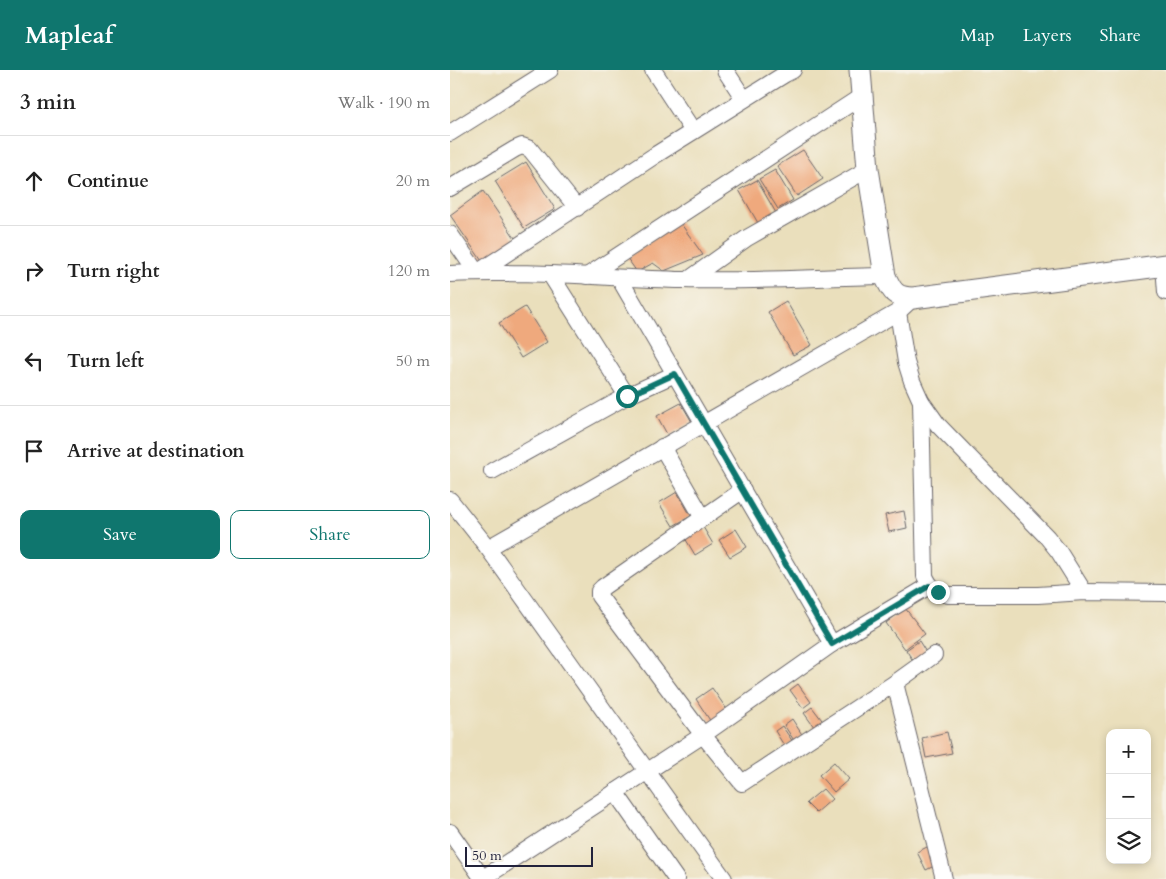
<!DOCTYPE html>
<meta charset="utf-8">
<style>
body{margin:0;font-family:Cardo,serif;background:#f6f6f6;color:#222}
.controls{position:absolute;right:15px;bottom:15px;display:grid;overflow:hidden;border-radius:10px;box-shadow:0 2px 8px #0003}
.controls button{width:45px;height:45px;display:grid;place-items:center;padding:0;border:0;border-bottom:1px solid #e0e0e0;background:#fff;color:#222;font:25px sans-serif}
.scale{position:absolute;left:15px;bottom:12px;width:128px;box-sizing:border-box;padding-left:5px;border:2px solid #22223b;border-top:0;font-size:14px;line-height:18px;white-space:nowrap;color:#22223b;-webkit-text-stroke:4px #f7f3e8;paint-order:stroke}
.stop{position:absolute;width:15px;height:15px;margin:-11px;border:4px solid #0f766e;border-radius:50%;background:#fff}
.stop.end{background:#0f766e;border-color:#fff;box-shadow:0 1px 5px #0008}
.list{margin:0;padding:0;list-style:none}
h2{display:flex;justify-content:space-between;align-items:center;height:65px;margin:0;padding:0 20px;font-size:21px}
h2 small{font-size:16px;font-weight:400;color:#767676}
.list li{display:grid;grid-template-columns:32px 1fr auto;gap:15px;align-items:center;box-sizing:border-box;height:90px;padding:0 20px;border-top:1px solid #e0e0e0}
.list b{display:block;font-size:19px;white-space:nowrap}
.list em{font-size:16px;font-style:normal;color:#767676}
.actions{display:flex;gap:10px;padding:15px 20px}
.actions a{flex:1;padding:11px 0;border:1px solid #0f766e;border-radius:10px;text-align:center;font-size:18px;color:#0f766e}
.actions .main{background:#0f766e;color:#fff}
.icon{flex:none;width:28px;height:28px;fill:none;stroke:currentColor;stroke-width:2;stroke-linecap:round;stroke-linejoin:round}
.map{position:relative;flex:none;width:716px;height:809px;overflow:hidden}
header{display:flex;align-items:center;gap:30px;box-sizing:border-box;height:70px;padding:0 25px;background:#0f766e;color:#fff}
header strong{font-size:24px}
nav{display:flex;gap:28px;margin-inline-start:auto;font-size:18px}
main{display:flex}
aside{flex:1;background:#fff}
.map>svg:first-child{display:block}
.building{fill:#efa97d}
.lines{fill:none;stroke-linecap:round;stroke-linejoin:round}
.minor-casing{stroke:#686468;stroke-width:18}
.tertiary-casing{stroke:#686468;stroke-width:23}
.minor{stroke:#fff;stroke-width:16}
.tertiary{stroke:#fff;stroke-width:21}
.route{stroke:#0f766e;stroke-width:6}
</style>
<header>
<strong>Mapleaf</strong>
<nav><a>Map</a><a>Layers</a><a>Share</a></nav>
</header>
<main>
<aside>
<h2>3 min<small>Walk · 190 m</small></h2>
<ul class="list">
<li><svg class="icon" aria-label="ahead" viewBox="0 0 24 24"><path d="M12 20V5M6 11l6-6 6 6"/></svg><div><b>Continue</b></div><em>20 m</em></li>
<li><svg class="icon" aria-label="right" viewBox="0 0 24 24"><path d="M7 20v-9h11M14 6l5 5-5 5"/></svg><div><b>Turn right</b></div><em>120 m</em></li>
<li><svg class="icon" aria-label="left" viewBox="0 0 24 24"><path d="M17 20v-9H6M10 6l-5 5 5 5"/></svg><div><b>Turn left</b></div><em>50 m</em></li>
<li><svg class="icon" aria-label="arrive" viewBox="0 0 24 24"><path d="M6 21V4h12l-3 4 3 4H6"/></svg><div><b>Arrive at destination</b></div></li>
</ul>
<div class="actions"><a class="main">Save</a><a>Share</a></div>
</aside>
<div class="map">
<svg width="716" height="809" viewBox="0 0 716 809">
<rect width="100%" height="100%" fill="#f7f3e8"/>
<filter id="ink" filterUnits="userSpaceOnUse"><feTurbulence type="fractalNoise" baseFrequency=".02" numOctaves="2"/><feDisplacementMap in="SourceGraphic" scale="10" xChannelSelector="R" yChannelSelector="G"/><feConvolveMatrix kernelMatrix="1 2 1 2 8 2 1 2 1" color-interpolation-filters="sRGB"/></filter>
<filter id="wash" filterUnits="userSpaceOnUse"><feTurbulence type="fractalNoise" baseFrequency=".0096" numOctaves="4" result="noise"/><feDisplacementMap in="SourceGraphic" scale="20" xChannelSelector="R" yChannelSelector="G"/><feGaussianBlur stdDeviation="1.12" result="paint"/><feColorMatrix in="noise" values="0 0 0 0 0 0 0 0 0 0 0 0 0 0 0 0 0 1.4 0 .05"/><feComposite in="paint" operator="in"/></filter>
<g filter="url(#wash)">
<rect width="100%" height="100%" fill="#eadfbc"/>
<g id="blocks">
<g class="building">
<polygon points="353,80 373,109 347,126 327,96"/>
<polygon points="76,92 105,139 74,158 45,111"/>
<polygon points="325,100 343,130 328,139 309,109"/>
<polygon points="307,110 326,143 308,153 289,120"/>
<polygon points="33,121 67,171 34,194 0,145"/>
<polygon points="229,151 253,185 214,201 203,193 187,202 177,188"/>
<polygon points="336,231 362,275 343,285 318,242"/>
<polygon points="75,237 97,272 71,288 49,253"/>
<polygon points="231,333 242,352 218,366 207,346"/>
<polygon points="227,422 241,446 223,456 209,433"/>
<polygon points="454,441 457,458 439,462 435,445"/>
<polygon points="253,457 263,474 245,485 235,468"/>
<polygon points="286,459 297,477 280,487 269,470"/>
<polygon points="455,538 475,564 455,579 436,553"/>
<polygon points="469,571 479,587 466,595 456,580"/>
<polygon points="348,614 361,632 353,638 340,620"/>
<polygon points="262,618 278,641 261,652 246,629"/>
<polygon points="362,637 375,654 367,661 354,643"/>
<polygon points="342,649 353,666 345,672 334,655"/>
<polygon points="332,656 343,672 335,677 325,661"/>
<polygon points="497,662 502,683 476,688 472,668"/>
<polygon points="384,692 399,709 384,722 369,705"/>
<polygon points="373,719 382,729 366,743 356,733"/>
<polygon points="481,775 490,793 476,800 467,782"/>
</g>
</g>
</g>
<g filter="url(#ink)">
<use href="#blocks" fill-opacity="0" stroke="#686468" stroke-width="1"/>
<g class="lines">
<g class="minor-casing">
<g id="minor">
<polyline points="203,0 243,61"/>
<polyline points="275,0 294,29"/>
<polyline points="0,63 100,0"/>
<polyline points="0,118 65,79 72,76 80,79 127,138"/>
<polyline points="0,164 27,203 207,84 335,4 343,0"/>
<polyline points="714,196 716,222"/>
<path d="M0,204C78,200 156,208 234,210C301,212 368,207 435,206"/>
<polyline points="100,204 177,326"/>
<polyline points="137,206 412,26"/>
<polyline points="169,208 382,574"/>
<polyline points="238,210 297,168 418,99"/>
<polyline points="448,242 456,292 462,311 471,331 488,355 597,467 609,482 634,522"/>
<path d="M471,331L475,506C480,518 486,521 498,525H588L634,522L716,523"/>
<polyline points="212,377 253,448"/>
<polyline points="42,401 177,326 225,304"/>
<polyline points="293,420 153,517 149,521 149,526 253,665 292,713 445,613 494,809"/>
<polyline points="0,430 38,478 274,809"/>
<polyline points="38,478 448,242 463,228"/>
<polyline points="445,613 484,585"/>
<polyline points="165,722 226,809"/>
<polyline points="0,762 33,809"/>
<polyline points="32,809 253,665 382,574 479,516"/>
</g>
</g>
<g class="tertiary-casing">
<path id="tertiary" d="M410,0L418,99L435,206C442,222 446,228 463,228L716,195"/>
</g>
<use href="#minor" class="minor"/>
<use href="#tertiary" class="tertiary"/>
</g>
</g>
<g class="lines" filter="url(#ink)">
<polyline class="route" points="177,326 225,304 382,574 479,516 488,522"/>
</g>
</svg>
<div class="controls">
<button>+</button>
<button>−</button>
<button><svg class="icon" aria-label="layers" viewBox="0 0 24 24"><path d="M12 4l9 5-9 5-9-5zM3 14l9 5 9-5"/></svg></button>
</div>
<div class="scale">50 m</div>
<div class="stop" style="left:177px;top:326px"></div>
<div class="stop end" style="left:488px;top:522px"></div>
</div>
</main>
